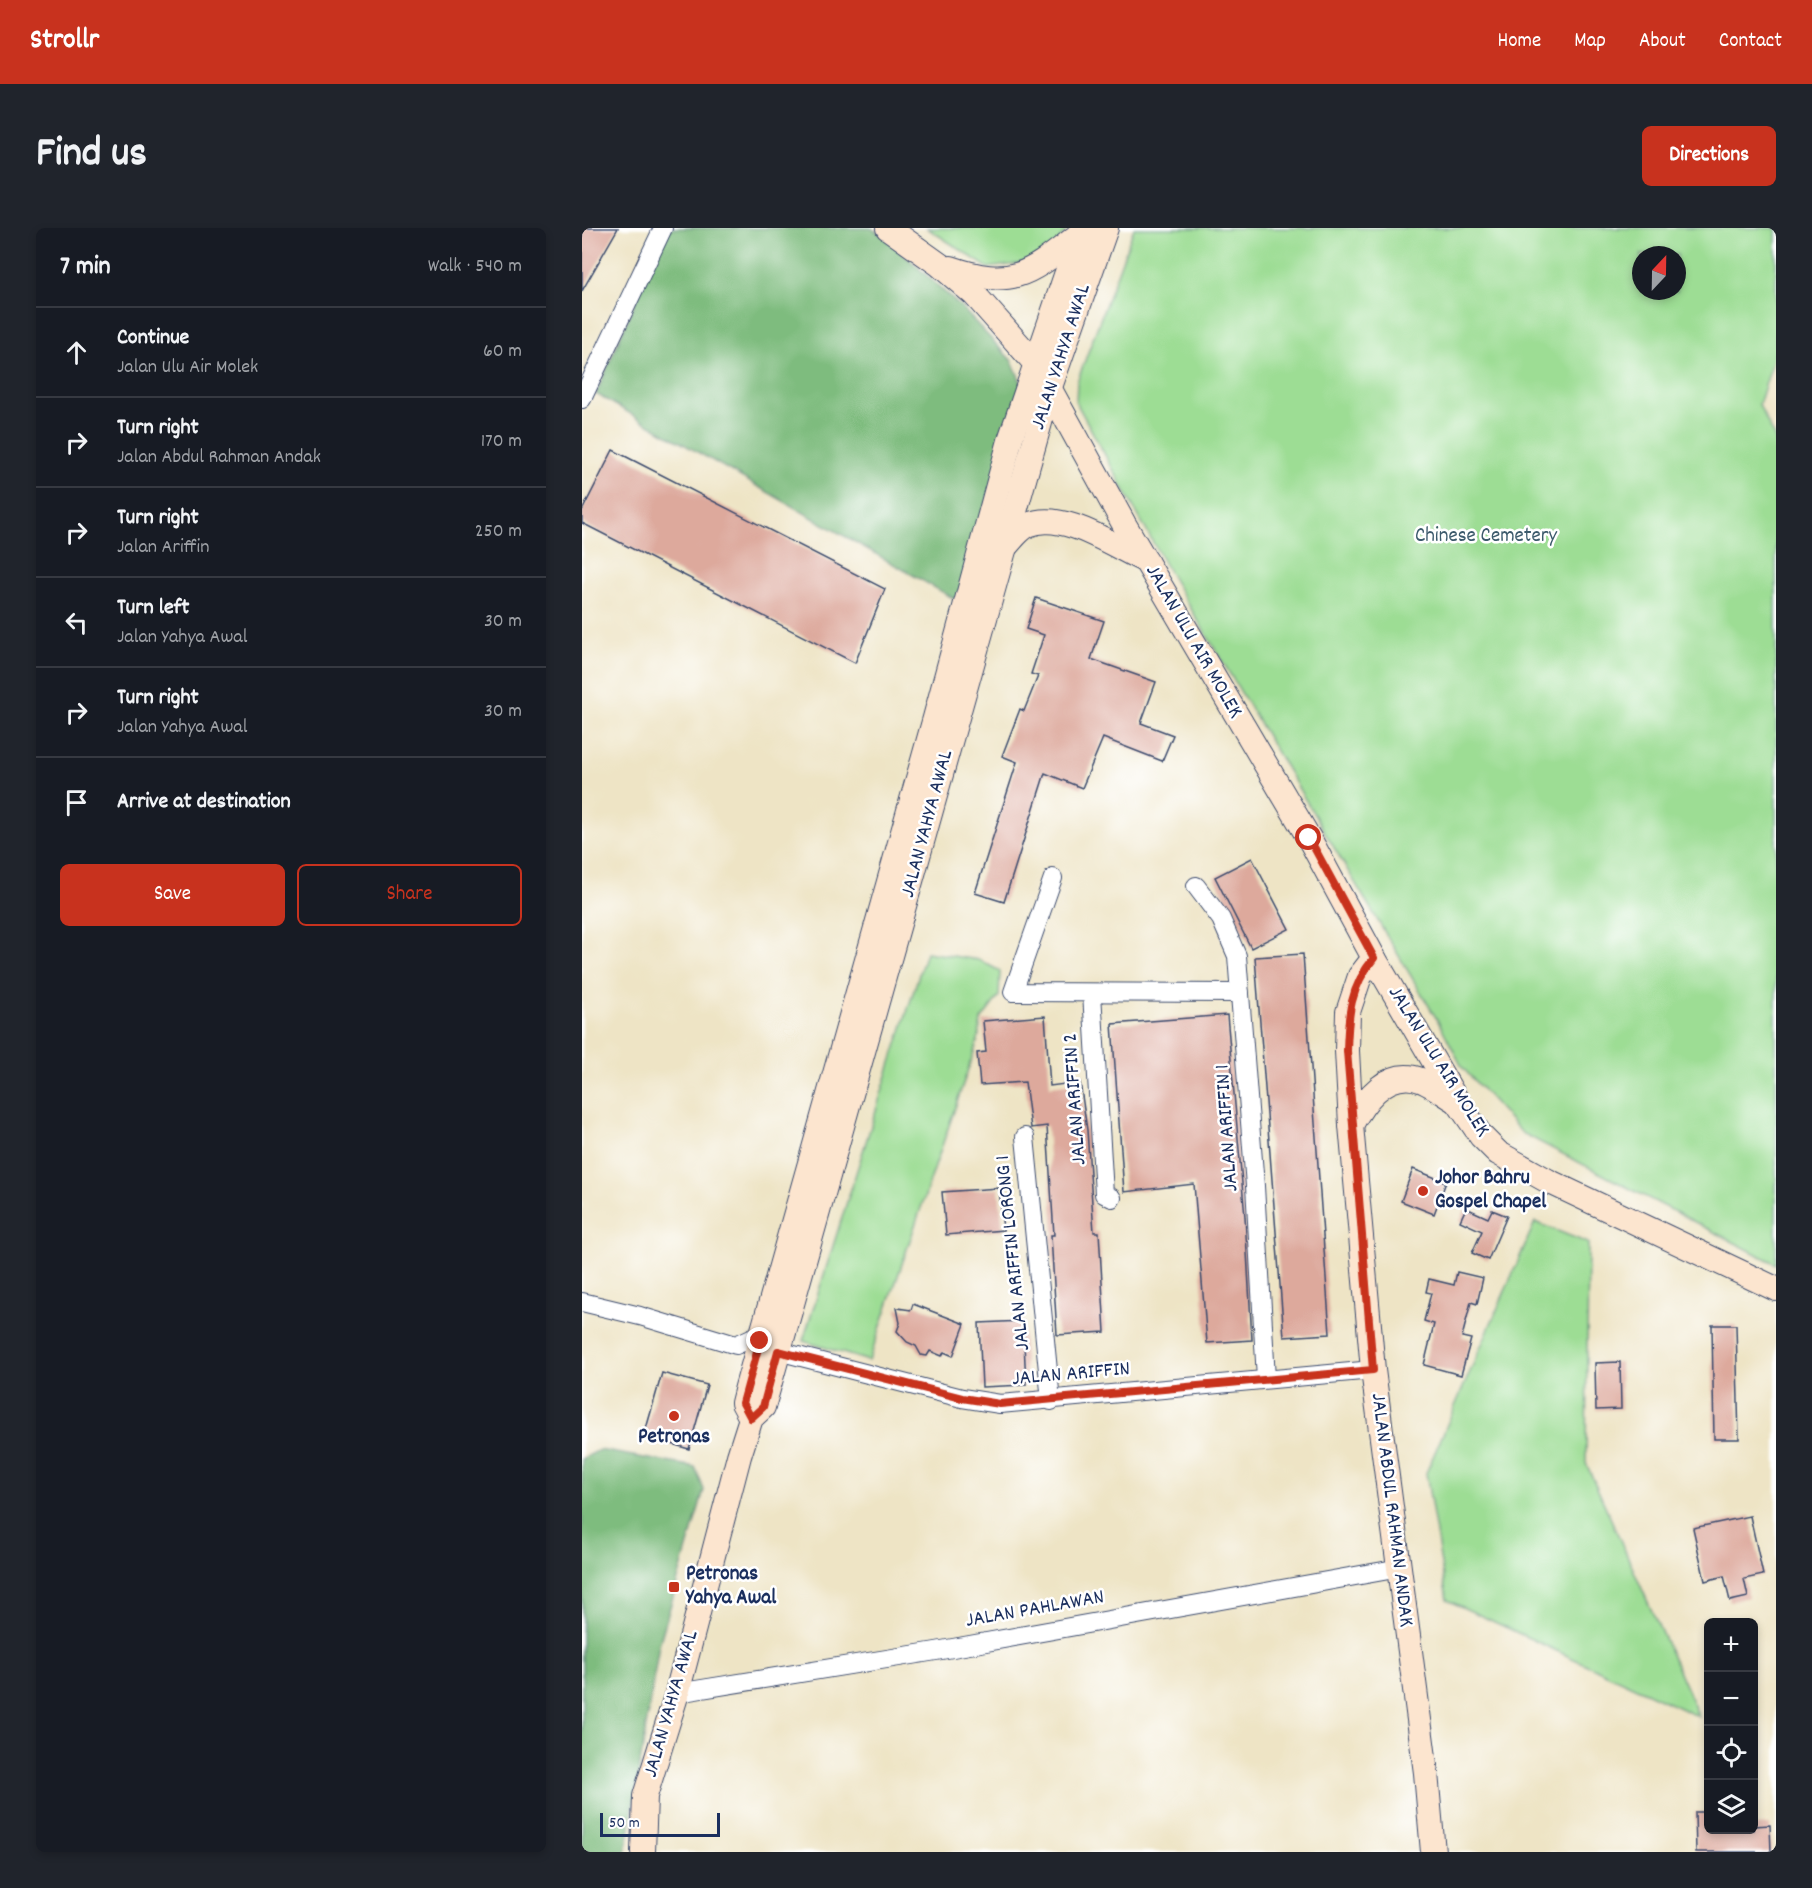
<!DOCTYPE html>
<meta charset="utf-8">
<style>
body{margin:0;font-family:Dekko,sans-serif;background:#20242c;color:#f1f3f6}
.controls{position:absolute;right:18px;bottom:18px;display:grid;overflow:hidden;border-radius:9px;box-shadow:0 3px 9px #0003}
.controls button{width:54px;height:54px;display:grid;place-items:center;padding:0;border:0;border-bottom:2px solid #363941;background:#171b24;color:#f1f3f6;font:30px sans-serif}
.compass{position:absolute;left:1050px;top:18px;width:54px;height:54px;border-radius:50%;background:#171b24;box-shadow:0 3px 9px #0003;rotate:22deg}
.scale{position:absolute;left:18px;bottom:15px;width:120px;box-sizing:border-box;padding-left:6px;border:3px solid #1b2f5e;border-top:0;font-size:16px;line-height:21px;white-space:nowrap;color:#1b2f5e;-webkit-text-stroke:4px #fff;paint-order:stroke}
.stop{position:absolute;width:18px;height:18px;margin:-14px;border:4px solid #c8321e;border-radius:50%;background:#fff}
.stop.end{background:#c8321e;border-color:#fff;box-shadow:0 2px 6px #0008}
.list{margin:0;padding:0;list-style:none}
h2{display:flex;justify-content:space-between;align-items:center;height:78px;margin:0;padding:0 24px;font-size:26px}
h2 small{font-size:20px;font-weight:400;color:#9ea1a6}
.list li{display:grid;grid-template-columns:39px 1fr auto;gap:18px;align-items:center;box-sizing:border-box;height:90px;padding:0 24px;border-top:2px solid #363941}
.list b{display:block;font-size:22px;white-space:nowrap}
.list p{margin:0;font-size:20px;white-space:nowrap;color:#9ea1a6}
.list em{font-size:20px;font-style:normal;color:#9ea1a6}
.actions{display:flex;gap:12px;padding:18px 24px}
.actions a{flex:1;padding:14px 0;border:2px solid #c8321e;border-radius:9px;text-align:center;font-size:21px;color:#c8321e}
.actions .main{background:#c8321e;color:#fff}
.icon{flex:none;width:33px;height:33px;fill:none;stroke:currentColor;stroke-width:2;stroke-linecap:round;stroke-linejoin:round}
.map{position:relative;flex:none;width:1194px;height:1624px;overflow:hidden;border-radius:9px}
header{display:flex;align-items:center;gap:36px;box-sizing:border-box;height:84px;padding:0 30px;background:#c8321e;color:#fff}
header strong{font-size:28px}
nav{display:flex;gap:33px;margin-inline-start:auto;font-size:21px}
.intro{display:flex;align-items:center;justify-content:space-between;box-sizing:border-box;height:144px;padding:0 36px}
h1{margin:0;font-size:42px}
.button{padding:15px 27px;border-radius:9px;background:#c8321e;color:#fff;font-size:21px;font-weight:700}
main{display:flex;gap:36px;padding:0 36px}
aside{flex:1;background:#171b24;border-radius:9px;box-shadow:0 3px 9px #0003}
.map>svg:first-child{display:block}
.green{fill:#9ddd94;stroke:#5c8679;stroke-width:1.5;fill-rule:evenodd}
.forest{fill:#7ebc7e;stroke:#4c766e;stroke-width:1.5}
.building{fill:#dda99c}
.lines{fill:none;stroke-linecap:round;stroke-linejoin:round}
.street-casing{stroke:#3b4a6d;stroke-width:20}
.secondary-casing{stroke:#3b4a6d;stroke-width:26}
.street{stroke:#fff;stroke-width:18}
.secondary{stroke:#fce5cf;stroke-width:24}
.route{stroke:#c8321e;stroke-width:8}
.poi-dot{fill:#c8321e;stroke:#fff;stroke-width:2}
.labels{text-anchor:middle;dominant-baseline:central;stroke-width:5;stroke-linejoin:round;paint-order:stroke}
.street-label{font-size:21px;fill:#1b2f5e;stroke:#fff}
.park-label{font-size:21px;fill:#3c5a6c;stroke:#fff}
.poi-label{font-size:21px;font-weight:bold;fill:#1b2f5e;stroke:#fff;text-anchor:start}
</style>
<header>
<strong>Strollr</strong>
<nav><a>Home</a><a>Map</a><a>About</a><a>Contact</a></nav>
</header>
<div class="intro"><h1>Find us</h1><a class="button">Directions</a></div>
<main>
<aside>
<h2>7 min<small>Walk · 540 m</small></h2>
<ul class="list">
<li><svg class="icon" aria-label="ahead" viewBox="0 0 24 24"><path d="M12 20V5M6 11l6-6 6 6"/></svg><div><b>Continue</b><p>Jalan Ulu Air Molek</p></div><em>60 m</em></li>
<li><svg class="icon" aria-label="right" viewBox="0 0 24 24"><path d="M7 20v-9h11M14 6l5 5-5 5"/></svg><div><b>Turn right</b><p>Jalan Abdul Rahman Andak</p></div><em>170 m</em></li>
<li><svg class="icon" aria-label="right" viewBox="0 0 24 24"><path d="M7 20v-9h11M14 6l5 5-5 5"/></svg><div><b>Turn right</b><p>Jalan Ariffin</p></div><em>250 m</em></li>
<li><svg class="icon" aria-label="left" viewBox="0 0 24 24"><path d="M17 20v-9H6M10 6l-5 5 5 5"/></svg><div><b>Turn left</b><p>Jalan Yahya Awal</p></div><em>30 m</em></li>
<li><svg class="icon" aria-label="right" viewBox="0 0 24 24"><path d="M7 20v-9h11M14 6l5 5-5 5"/></svg><div><b>Turn right</b><p>Jalan Yahya Awal</p></div><em>30 m</em></li>
<li><svg class="icon" aria-label="arrive" viewBox="0 0 24 24"><path d="M6 21V4h12l-3 4 3 4H6"/></svg><div><b>Arrive at destination</b></div></li>
</ul>
<div class="actions"><a class="main">Save</a><a>Share</a></div>
</aside>
<div class="map">
<svg width="1194" height="1624" viewBox="0 0 1194 1624">
<rect width="100%" height="100%" fill="#fff"/>
<filter id="ink" filterUnits="userSpaceOnUse"><feTurbulence type="fractalNoise" baseFrequency=".0167" numOctaves="2"/><feDisplacementMap in="SourceGraphic" scale="12" xChannelSelector="R" yChannelSelector="G"/><feConvolveMatrix kernelMatrix="1 2 1 2 8 2 1 2 1" color-interpolation-filters="sRGB"/></filter>
<filter id="wash" filterUnits="userSpaceOnUse"><feTurbulence type="fractalNoise" baseFrequency=".008" numOctaves="4" result="noise"/><feDisplacementMap in="SourceGraphic" scale="24" xChannelSelector="R" yChannelSelector="G"/><feGaussianBlur stdDeviation="1.35" result="paint"/><feColorMatrix in="noise" values="0 0 0 0 0 0 0 0 0 0 0 0 0 0 0 0 0 1.4 0 .05"/><feComposite in="paint" operator="in"/></filter>
<g filter="url(#wash)">
<rect width="100%" height="100%" fill="#eee4c5"/>
<g class="green">
<polygon points="345,0 486,0 463,32 406,40"/>
<path d="M552,0H1194V123L1177,177L1194,213V1036L940,905L880,839L859,798L591,351L494,174L495,154ZM1059,27H1095V63H1059Z"/>
<polygon points="344,724 397,732 418,743 417,768 399,792 396,812 287,1133 221,1113"/>
<polygon points="953,994 1006,1015 1004,1235 1117,1489 865,1372 844,1245"/>
</g>
<g class="forest">
<polygon points="85,0 289,0 303,9 379,79 430,133 440,156 376,373 14,166"/>
<polygon points="17,1222 113,1239 122,1262 77,1417 44,1624 0,1624 0,1231"/>
</g>
<g id="blocks">
<g class="building">
<polygon points="0,0 36,0 0,63"/>
<polygon points="31,222 303,361 273,435 0,295 0,283"/>
<polygon points="454,370 522,393 509,431 574,454 559,495 591,507 580,533 521,510 500,560 463,545 422,674 393,665 435,534 420,528 438,481 442,483 456,448 449,446 462,407 444,401"/>
<polygon points="670,630 707,701 669,720 633,649"/>
<polygon points="721,726 748,1106 702,1109 673,729"/>
<polygon points="645,787 663,989 670,1112 625,1115 612,956 542,964 530,796"/>
<polygon points="463,788 468,858 498,854 505,902 512,1004 517,1004 523,1104 475,1107 469,1007 472,1007 465,898 449,900 443,854 398,857 395,825 404,824 401,793"/>
<polygon points="831,941 864,954 852,986 819,973"/>
<polygon points="417,960 421,1002 364,1007 360,964"/>
<polygon points="884,980 906,990 910,982 925,988 906,1032 890,1025 900,1003 878,993"/>
<polygon points="875,1044 901,1050 895,1076 889,1074 880,1109 889,1111 879,1147 842,1137 852,1096 842,1093 849,1065 844,1064 847,1051 872,1057"/>
<polygon points="331,1076 383,1096 371,1128 362,1124 360,1128 348,1123 345,1128 339,1127 334,1118 325,1114 315,1103 318,1095 315,1080 329,1082"/>
<polygon points="441,1093 444,1157 400,1159 397,1095"/>
<polygon points="1130,1097 1154,1097 1157,1211 1132,1211"/>
<polygon points="1038,1134 1039,1181 1014,1182 1013,1135"/>
<polygon points="80,1145 125,1157 107,1221 62,1208"/>
<polygon points="1168,1288 1181,1347 1162,1351 1166,1369 1148,1373 1142,1348 1123,1353 1111,1300"/>
<polygon points="1113,1584 1126,1584 1126,1602 1172,1602 1172,1598 1188,1597 1189,1624 1114,1624"/>
</g>
</g>
</g>
<g filter="url(#ink)">
<use href="#blocks" fill-opacity="0" stroke="#3b4a6d" stroke-width="1.5"/>
<g class="lines">
<g class="street-casing">
<g id="street">
<polyline points="0,171 81,0"/>
<polyline points="471,650 431,764 658,765"/>
<polyline points="614,658 639,691 655,728 673,958 684,1151"/>
<polyline points="510,765 522,966 530,970"/>
<polyline points="443,909 469,1173"/>
<polyline points="0,1074 58,1088 154,1117 180,1105"/>
<polyline points="196,1123 380,1170 418,1176 791,1142"/>
<polyline points="95,1465 354,1423 818,1340"/>
</g>
</g>
<g class="secondary-casing">
<g id="secondary">
<polyline points="306,0 358,37 392,66 454,136 542,296 727,610 792,730 875,873 899,908 916,925 966,953 1194,1061"/>
<path d="M369,40C433,62 449,44 498,6"/>
<path d="M422,320C430,312 436,302 446,297C480,281 533,319 564,333"/>
<polyline points="792,730 778,748 766,784 765,823 769,897 791,1142 844,1545 851,1624"/>
<path d="M769,897C783,871 807,838 841,853C852,858 863,866 873,872"/>
<polyline points="169,1190 161,1175 165,1159 353,490 429,209 500,0"/>
<polyline points="61,1624 63,1568 95,1465 157,1228 169,1190 181,1179 468,159 524,0"/>
</g>
</g>
<use href="#street" class="street"/>
<use href="#secondary" class="secondary"/>
</g>
</g>
<g class="lines" filter="url(#ink)">
<path class="route" d="M178,1113L161,1175L169,1190L181,1179L196,1123L380,1170L418,1176L791,1142L765,823C766,787 768,759 792,730L727,610"/>
</g>
<g class="poi-dot">
<circle cx="841" cy="963" r="6"/>
<circle cx="92" cy="1188" r="6"/>
<rect x="86" y="1353" width="12" height="12" rx="3"/>
</g>
<g class="labels">
<g class="street-label">
<text transform="translate(480 129) rotate(-72)">JALAN YAHYA AWAL</text>
<text transform="translate(611 414) rotate(60)">JALAN ULU AIR MOLEK</text>
<text transform="translate(346 596) rotate(-75)">JALAN YAHYA AWAL</text>
<text transform="translate(856 834) rotate(58)">JALAN ULU AIR MOLEK</text>
<text transform="translate(494 871) rotate(-94)">JALAN ARIFFIN 2</text>
<text transform="translate(646 900) rotate(-94)">JALAN ARIFFIN 1</text>
<text transform="translate(432 1025) rotate(-96)">JALAN ARIFFIN LORONG 1</text>
<text transform="translate(489 1147) rotate(-5)">JALAN ARIFFIN</text>
<text transform="translate(809 1282) rotate(83)">JALAN ABDUL RAHMAN ANDAK</text>
<text transform="translate(453 1382) rotate(-10)">JALAN PAHLAWAN</text>
<text transform="translate(90 1476) rotate(-74)">JALAN YAHYA AWAL</text>
</g>
<g class="park-label">
<text x="904" y="309">Chinese Cemetery</text>
</g>
<g class="poi-label">
<text x="853" y="951">Johor Bahru<tspan x="853" dy="24">Gospel Chapel</tspan></text>
<text x="92" y="1210" text-anchor="middle">Petronas</text>
<text x="104" y="1347">Petronas<tspan x="104" dy="24">Yahya Awal</tspan></text>
</g>
</g>
</svg>
<div class="controls">
<button>+</button>
<button>−</button>
<button><svg class="icon" aria-label="locate" viewBox="0 0 24 24"><circle cx="12" cy="12" r="6"/><path d="M12 2v4M12 18v4M2 12h4M18 12h4"/></svg></button>
<button><svg class="icon" aria-label="layers" viewBox="0 0 24 24"><path d="M12 4l9 5-9 5-9-5zM3 14l9 5 9-5"/></svg></button>
</div>
<svg class="compass" viewBox="-18 -18 36 36"><path d="M0-13l5 13h-10z" fill="#e53935"/><path d="M0 13l5-13h-10z" fill="#9ea1a6"/></svg>
<div class="scale">50 m</div>
<div class="stop" style="left:727px;top:610px"></div>
<div class="stop end" style="left:178px;top:1113px"></div>
</div>
</main>
